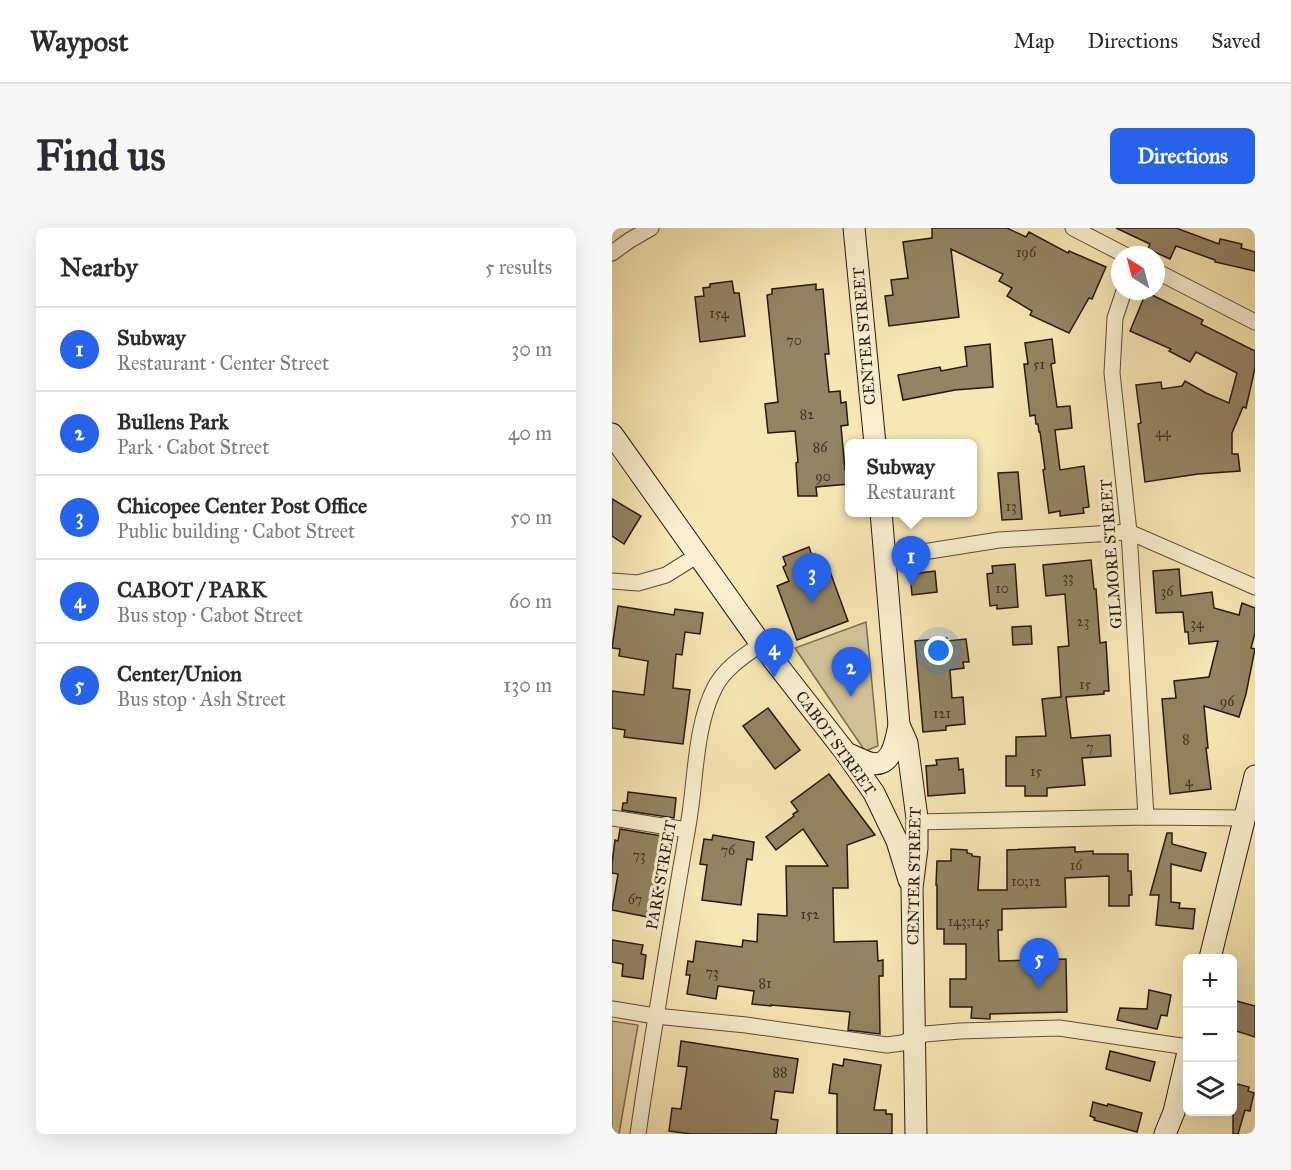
<!DOCTYPE html>
<meta charset="utf-8">
<style>
body{margin:0;font-family:"IM FELL Great Primer",serif;background:#f7f7f7;color:#2b2b33}
.controls{position:absolute;right:18px;bottom:18px;display:grid;overflow:hidden;border-radius:9px;box-shadow:0 6px 24px #0002}
.controls button{width:54px;height:54px;display:grid;place-items:center;padding:0;border:0;border-bottom:2px solid #e1e1e2;background:#fff;color:#2b2b33;font:30px sans-serif}
.compass{position:absolute;left:499px;top:18px;width:54px;height:54px;border-radius:50%;background:#fff;box-shadow:0 6px 24px #0002;rotate:324deg}
.you{position:absolute;left:327px;top:423px;width:21px;height:21px;margin:-15px;border:4px solid #fff;border-radius:50%;background:#1a73e8;box-shadow:0 0 0 9px #1a73e833}
.badge{display:grid;place-items:center;width:39px;height:39px;border-radius:50%;background:#2563eb;color:#fff;font-size:20px;font-weight:700}
.pin{position:absolute;translate:-50% -50px;filter:drop-shadow(0 2px 3px #0008)}
.pin::after{content:'';position:absolute;top:32px;width:21px;height:18px;background:inherit;clip-path:polygon(0 0,100% 0,50% 100%)}
.popup{position:absolute;left:233px;top:211px;width:132px;height:78px;box-sizing:border-box;display:grid;place-content:center;border-radius:9px;background:#fff;filter:drop-shadow(0 2px 4px #0005);font-size:20px;white-space:nowrap;color:#7c7c81}
.popup b{font-size:22px;color:#2b2b33}
.popup::after{content:'';position:absolute;left:50%;top:100%;margin-left:-12px;border:12px solid transparent;border-top-color:#fff}
.list{margin:0;padding:0;list-style:none}
h2{display:flex;justify-content:space-between;align-items:center;height:78px;margin:0;padding:0 24px;font-size:26px}
h2 small{font-size:20px;font-weight:400;color:#7c7c81}
.list li{display:grid;grid-template-columns:39px 1fr auto;gap:18px;align-items:center;box-sizing:border-box;height:84px;padding:0 24px;border-top:2px solid #e1e1e2}
.list b{display:block;font-size:22px;white-space:nowrap}
.list p{margin:0;font-size:20px;white-space:nowrap;color:#7c7c81}
.list em{font-size:20px;font-style:normal;color:#7c7c81}
.icon{flex:none;width:33px;height:33px;fill:none;stroke:currentColor;stroke-width:2;stroke-linecap:round;stroke-linejoin:round}
.map{position:relative;flex:none;width:643px;height:906px;overflow:hidden;border-radius:9px}
header{display:flex;align-items:center;gap:36px;box-sizing:border-box;height:84px;padding:0 30px;background:#fff;border-bottom:2px solid #e1e1e2}
header strong{font-size:28px}
nav{display:flex;gap:33px;margin-inline-start:auto;font-size:21px}
.intro{display:flex;align-items:center;justify-content:space-between;box-sizing:border-box;height:144px;padding:0 36px}
h1{margin:0;font-size:42px}
.button{padding:15px 27px;border-radius:9px;background:#2563eb;color:#fff;font-size:21px;font-weight:700}
main{display:flex;gap:36px;padding:0 36px}
aside{flex:1;background:#fff;border-radius:9px;box-shadow:0 6px 24px #0002}
.map>svg:first-child{display:block}
.green{fill:#d3c497;stroke:#7e6e52;stroke-width:1.5}
.building{fill:#938463;stroke:#28180d;stroke-width:1.5}
.lines{fill:none;stroke-linecap:round;stroke-linejoin:round}
.street-casing{stroke:#5c4c36;stroke-width:17}
.secondary-casing{stroke:#28180d;stroke-width:23}
.street{stroke:#f9efce;stroke-width:15}
.secondary{stroke:#f9efce;stroke-width:21}
.labels{text-anchor:middle;dominant-baseline:central;stroke-width:6;stroke-linejoin:round;paint-order:stroke}
.number-label{font-size:14px;fill:#433322}
.street-label{font-size:16px;fill:#28180d;stroke:#f9efce}
</style>
<header>
<strong>Waypost</strong>
<nav><a>Map</a><a>Directions</a><a>Saved</a></nav>
</header>
<div class="intro"><h1>Find us</h1><a class="button">Directions</a></div>
<main>
<aside>
<h2>Nearby<small>5 results</small></h2>
<ul class="list">
<li><span class="badge">1</span><div><b>Subway</b><p>Restaurant · Center Street</p></div><em>30 m</em></li>
<li><span class="badge">2</span><div><b>Bullens Park</b><p>Park · Cabot Street</p></div><em>40 m</em></li>
<li><span class="badge">3</span><div><b>Chicopee Center Post Office</b><p>Public building · Cabot Street</p></div><em>50 m</em></li>
<li><span class="badge">4</span><div><b>CABOT / PARK</b><p>Bus stop · Cabot Street</p></div><em>60 m</em></li>
<li><span class="badge">5</span><div><b>Center/Union</b><p>Bus stop · Ash Street</p></div><em>130 m</em></li>
</ul>
</aside>
<div class="map">
<svg width="643" height="906" viewBox="0 0 643 906">
<rect width="100%" height="100%" fill="#f6e7b3"/>
<filter id="stains"><feTurbulence type="fractalNoise" baseFrequency=".00333" numOctaves="4"/><feColorMatrix values="0 0 0 0 .2 0 0 0 0 .09 0 0 0 0 .02 0 0 0 .5 -.17"/></filter>
<radialGradient id="worn" r=".72"><stop offset=".6" stop-color="#630" stop-opacity="0"/><stop offset="1" stop-color="#630" stop-opacity=".3"/></radialGradient>
<g class="green">
<polygon points="254,394 266,518 253,523 183,420"/>
<polygon points="0,793 26,797 7,906 0,906"/>
</g>
<g class="building">
<polygon points="320,0 395,0 414,9 417,4 456,25 457,23 494,39 480,71 477,70 457,105 418,87 420,83 395,68 400,60 387,53 391,46 339,21 347,89 277,98 273,68 281,67 279,52 296,50 291,14 320,10"/>
<polygon points="504,0 564,0 607,16 608,11 630,16 629,20 643,24 643,43 603,34 603,32 564,18 558,31 536,21 538,16"/>
<polygon points="120,53 122,65 127,65 133,108 88,114 83,69 92,68 91,60 98,59 98,56"/>
<polygon points="204,56 204,62 211,61 217,126 213,126 217,164 228,163 229,175 234,174 236,197 229,198 233,242 237,242 237,256 204,259 205,268 186,268 184,235 186,234 183,203 156,205 153,176 166,174 155,67 160,66 160,61"/>
<polygon points="538,66 591,92 589,96 643,123 643,140 634,180 631,179 620,205 620,226 626,226 628,243 586,246 533,254 526,196 529,195 524,157 549,154 550,161 570,158 573,153 594,165 617,175 625,145 584,124 578,134 557,123 559,121 518,103 533,67 537,69"/>
<polygon points="440,111 443,135 439,136 445,179 458,178 460,200 443,202 448,242 472,238 477,279 471,280 472,285 448,288 448,283 437,285 431,242 433,241 428,204 427,204 426,196 424,196 423,187 418,188 412,136 416,136 413,115"/>
<polygon points="378,116 381,159 343,162 291,172 286,147 328,139 329,143 355,138 353,119"/>
<polygon points="406,244 410,291 390,292 386,245"/>
<polygon points="0,271 29,288 12,316 0,308"/>
<polygon points="197,319 205,342 216,338 236,393 185,412 165,358 177,353 171,339 174,337 171,329"/>
<polygon points="479,332 482,361 484,361 488,415 494,414 497,463 492,463 492,466 454,469 459,510 498,507 499,528 470,530 473,557 435,560 435,568 413,568 413,558 394,558 394,528 404,528 404,509 434,508 430,471 449,469 446,419 457,418 453,366 434,368 431,337"/>
<polygon points="403,336 406,379 385,381 385,377 378,378 375,346 381,345 380,338"/>
<polygon points="567,341 569,368 600,364 602,380 627,387 630,375 643,380 643,405 639,420 643,421 634,466 627,489 592,478 596,520 594,520 599,561 558,566 550,471 564,470 562,453 597,449 606,413 577,416 576,404 573,404 571,384 544,385 541,343"/>
<polygon points="323,343 325,364 300,367 298,346"/>
<polygon points="6,378 62,387 63,381 91,385 88,406 73,404 70,427 64,426 61,460 78,462 71,516 12,509 13,502 0,500 0,463 32,467 36,433 7,428 8,421 0,420"/>
<polygon points="419,398 420,416 401,417 400,399"/>
<polygon points="335,410 335,413 354,411 357,434 351,434 352,440 338,442 340,470 351,469 353,496 334,498 334,502 311,504 303,413"/>
<polygon points="156,480 188,522 163,541 131,498"/>
<polygon points="346,530 347,542 351,541 353,565 316,568 314,538 325,537 324,532"/>
<polygon points="217,546 263,607 235,617 236,660 221,660 222,714 265,713 266,733 271,732 271,748 267,748 268,806 236,802 238,784 159,777 159,778 140,776 142,763 106,758 104,771 75,766 78,747 74,747 76,733 81,734 84,713 130,719 131,712 145,714 146,686 175,688 174,638 216,638 191,601 164,622 154,609 182,588 181,586 186,583 179,574"/>
<polygon points="16,564 64,570 62,590 10,582 11,575 15,575"/>
<polygon points="8,601 56,609 50,647 48,647 41,690 0,682 6,646 0,645 0,635 3,612 6,613"/>
<polygon points="555,605 560,605 560,616 594,625 589,643 559,636 559,674 568,675 567,680 583,681 581,701 544,697 547,667 538,667"/>
<polygon points="101,607 142,614 140,632 135,631 129,677 90,672 95,637 88,636 92,611 100,612"/>
<polygon points="463,619 463,624 481,623 481,626 516,626 516,643 519,643 520,667 517,667 517,678 497,678 497,648 453,650 454,679 390,681 390,702 386,702 387,733 454,731 455,784 378,786 378,791 359,790 360,779 338,779 338,751 354,751 354,716 332,716 332,701 325,701 325,657 324,657 325,633 339,633 339,621 355,622 355,625 360,626 360,628 368,629 366,662 395,662 395,622"/>
<polygon points="0,712 31,717 29,726 34,727 31,751 10,748 11,736 0,734"/>
<polygon points="537,762 559,767 555,788 549,787 545,801 505,792 508,780 535,781"/>
<polygon points="621,772 643,778 643,809 621,802"/>
<polygon points="69,813 186,831 181,865 163,863 159,891 166,892 164,906 79,906 57,903 60,880 69,881 75,839 66,838"/>
<polygon points="498,823 543,834 538,853 494,841"/>
<polygon points="232,831 269,837 262,882 274,882 274,886 280,886 280,906 225,906 225,866 217,865 221,836 231,838"/>
<polygon points="621,855 637,859 636,863 642,865 638,883 633,882 626,906 621,906"/>
<polygon points="481,874 495,878 496,876 530,885 525,904 482,892 483,890 478,888"/>
</g>
<g class="lines">
<g class="street-casing">
<g id="street">
<polyline points="461,0 513,27"/>
<polyline points="0,25 18,12 39,0"/>
<polyline points="544,43 643,94"/>
<polyline points="512,63 503,90 500,145 517,304 534,589"/>
<polyline points="273,330 387,312 517,304 643,359"/>
<polyline points="0,353 26,355 54,347 86,327"/>
<polyline points="0,590 75,602"/>
<polyline points="305,594 534,589 631,590"/>
<polyline points="0,781 43,788 134,797 275,817 290,815 313,806 348,803 447,800 576,819"/>
<path d="M26,906C41,801 59,697 77,592C84,549 83,498 103,459C113,440 132,428 149,416"/>
</g>
</g>
<g class="secondary-casing">
<g id="secondary">
<polyline points="242,0 263,216"/>
<polyline points="0,206 149,416 234,525 262,565 285,613 297,652"/>
<polyline points="269,284 287,497 295,515 305,590 305,620 300,660 304,906"/>
<path d="M234,525C242,528 250,533 258,535C280,541 284,512 287,497"/>
<polyline points="598,730 643,548"/>
<polyline points="553,906 562,884 576,824"/>
</g>
</g>
<use href="#street" class="street"/>
<use href="#secondary" class="secondary"/>
</g>
<g class="labels">
<g class="number-label">
<text x="414" y="24">196</text>
<text x="107" y="85">154</text>
<text x="182" y="112">70</text>
<text x="427" y="136">51</text>
<text x="195" y="186">82</text>
<text x="551" y="204">44</text>
<text x="208" y="219">86</text>
<text x="211" y="248">90</text>
<text x="399" y="278">13</text>
<text x="456" y="349">33</text>
<text x="390" y="360">10</text>
<text x="555" y="363">36</text>
<text x="471" y="393">23</text>
<text x="585" y="395">34</text>
<text x="473" y="456">15</text>
<text x="615" y="473">96</text>
<text x="330" y="485">121</text>
<text x="574" y="511">8</text>
<text x="478" y="519">7</text>
<text x="424" y="543">15</text>
<text x="577" y="553">4</text>
<text x="116" y="622">76</text>
<text x="27" y="627">73</text>
<text x="464" y="637">16</text>
<text x="414" y="653">10;12</text>
<text x="23" y="671">67</text>
<text x="198" y="686">152</text>
<text x="357" y="693">143;145</text>
<text x="100" y="744">73</text>
<text x="153" y="755">81</text>
<text x="168" y="844">88</text>
</g>
<g class="street-label">
<text transform="translate(252 108) rotate(-95)">CENTER STREET</text>
<text transform="translate(499 326) rotate(-94)">GILMORE STREET</text>
<text transform="translate(224 515) rotate(54)">CABOT STREET</text>
<text transform="translate(49 647) rotate(-80)">PARK STREET</text>
<text transform="translate(302 648) rotate(-89)">CENTER STREET</text>
</g>
</g>
<rect width="100%" height="100%" filter="url(#stains)"/>
<rect width="100%" height="100%" fill="url(#worn)"/>
</svg>
<div class="controls">
<button>+</button>
<button>−</button>
<button><svg class="icon" aria-label="layers" viewBox="0 0 24 24"><path d="M12 4l9 5-9 5-9-5zM3 14l9 5 9-5"/></svg></button>
</div>
<svg class="compass" viewBox="-18 -18 36 36"><path d="M0-13l5 13h-10z" fill="#e53935"/><path d="M0 13l5-13h-10z" fill="#7c7c81"/></svg>
<div class="you"></div>
<div class="pin badge" style="left:299px;top:358px">1</div>
<div class="popup"><b>Subway</b>Restaurant</div>
<div class="pin badge" style="left:239px;top:469px">2</div>
<div class="pin badge" style="left:200px;top:375px">3</div>
<div class="pin badge" style="left:162px;top:450px">4</div>
<div class="pin badge" style="left:427px;top:760px">5</div>
</div>
</main>
